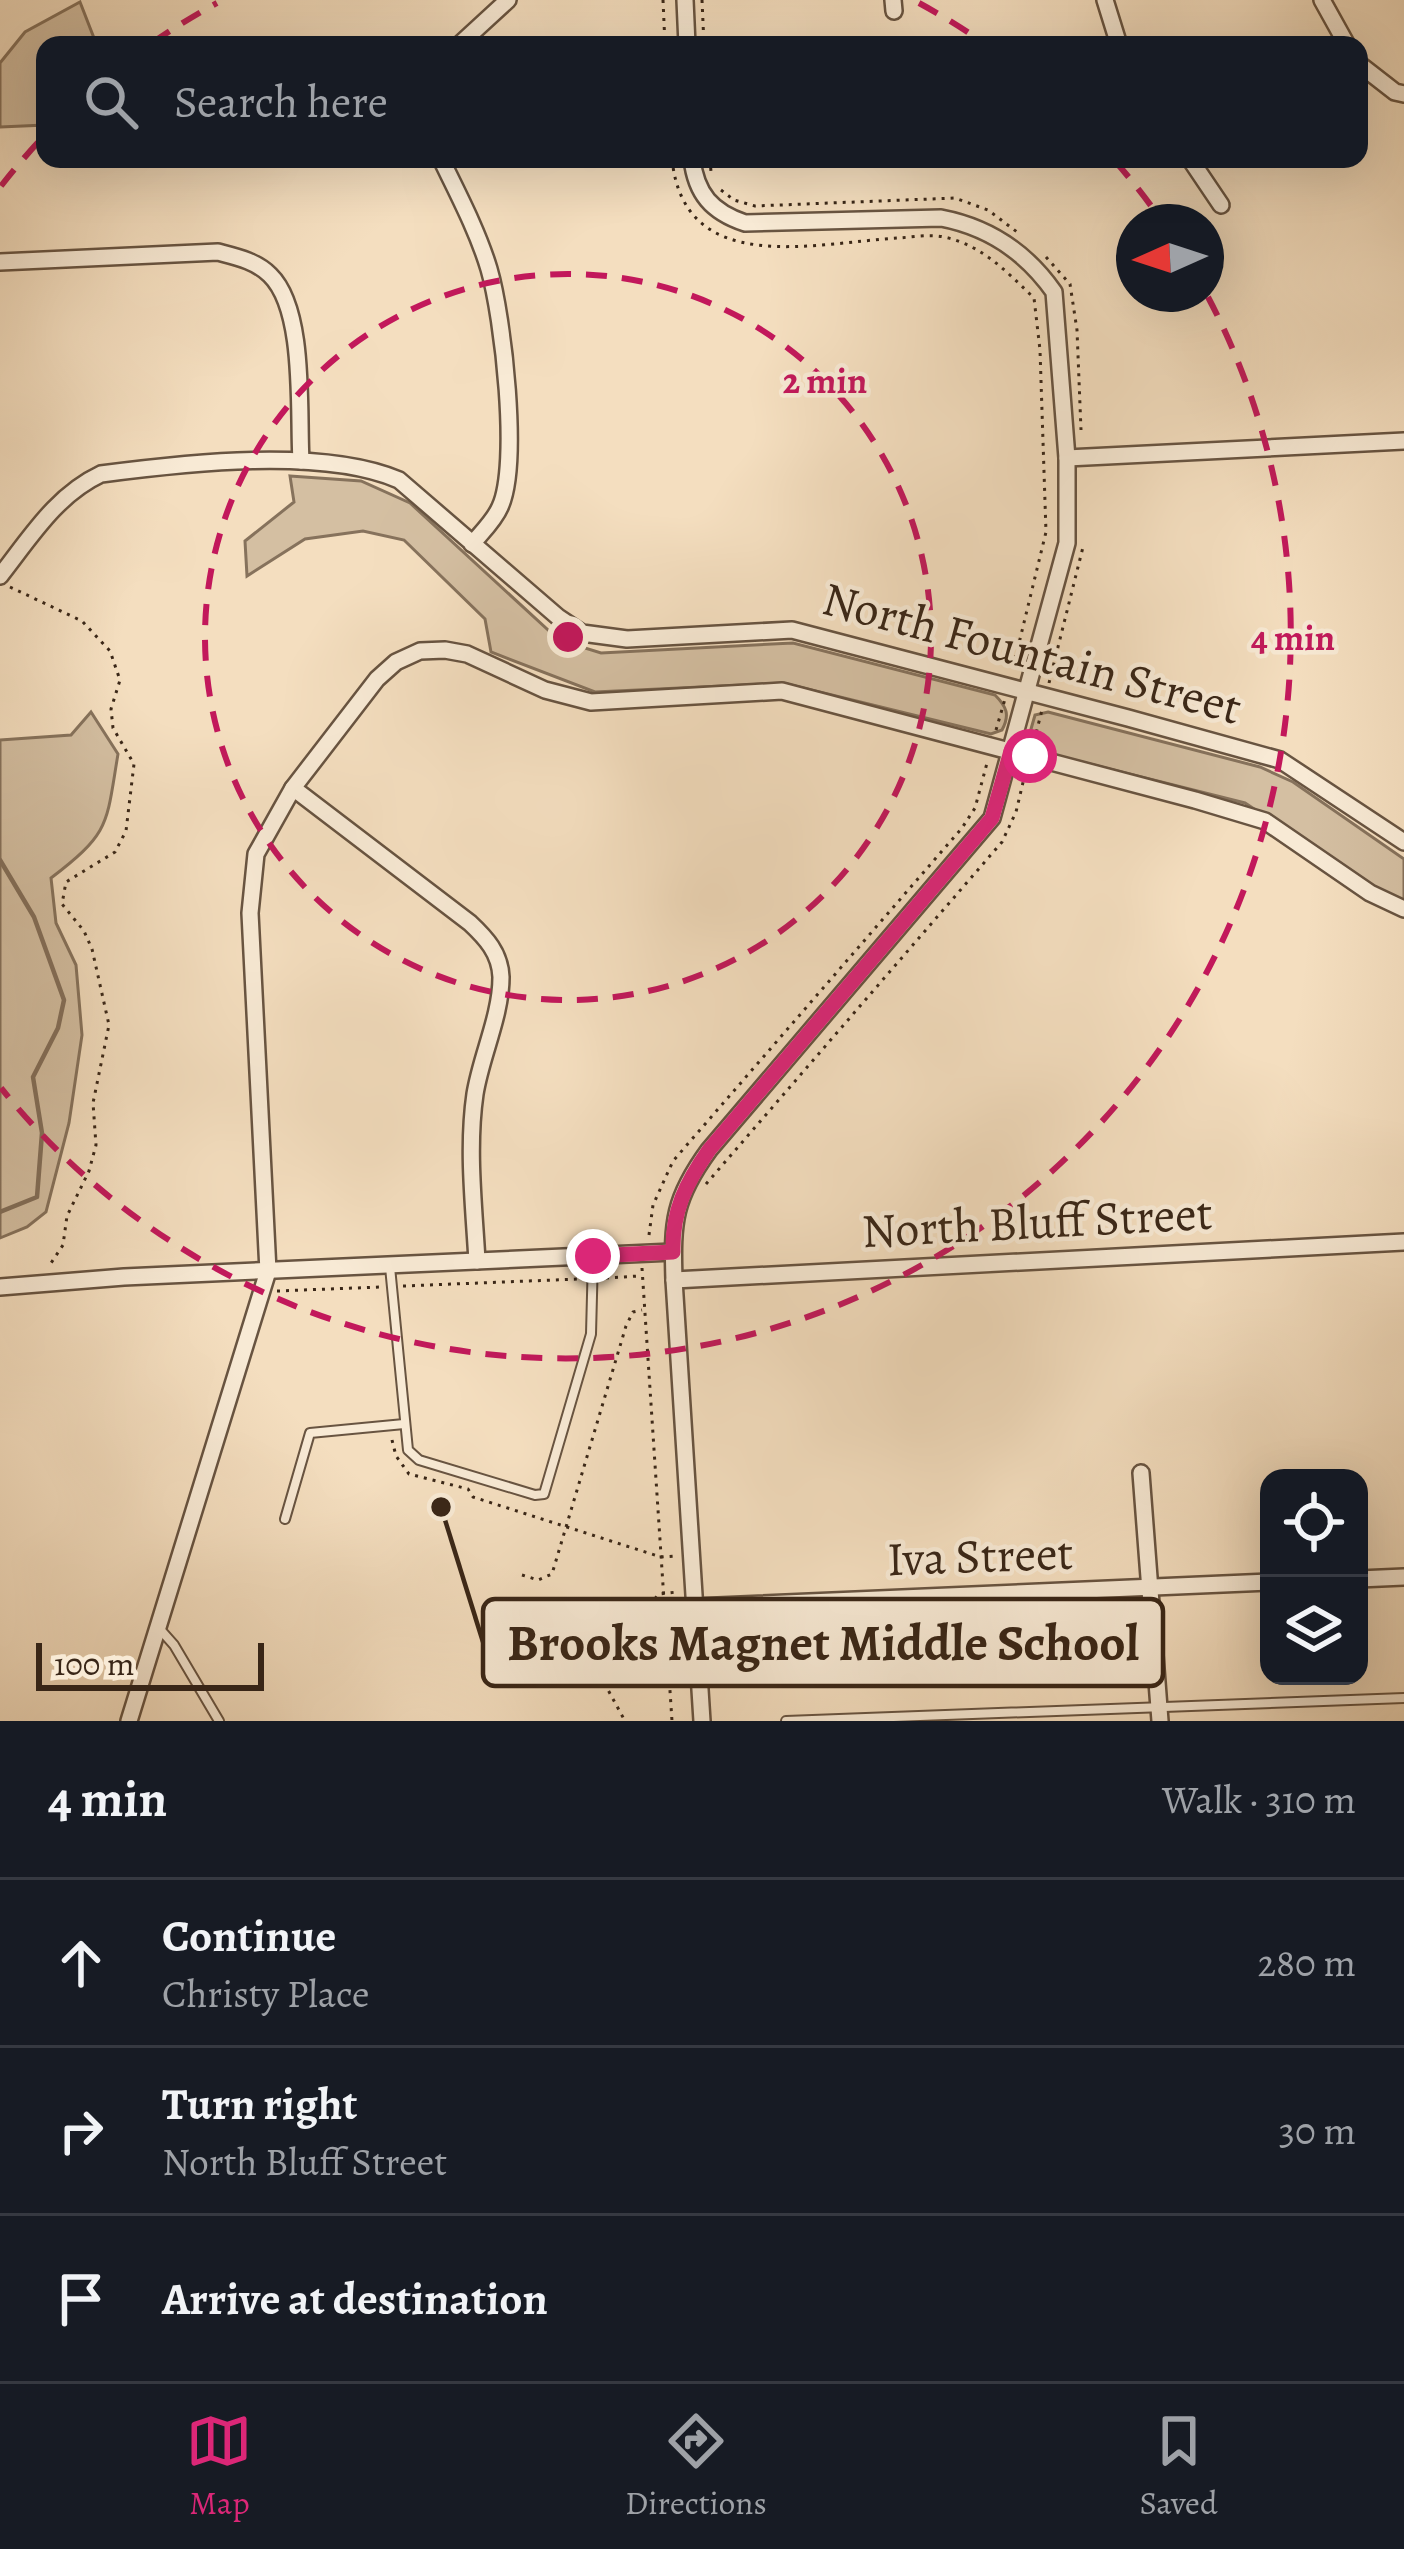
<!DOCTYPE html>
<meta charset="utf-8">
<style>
body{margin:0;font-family:Alegreya,serif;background:#242831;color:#f1f3f6}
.controls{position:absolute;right:36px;bottom:36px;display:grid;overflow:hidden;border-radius:24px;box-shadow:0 12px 48px #0002}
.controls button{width:108px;height:108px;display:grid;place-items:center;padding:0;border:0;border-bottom:3px solid #363941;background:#171b24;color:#f1f3f6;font:60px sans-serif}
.compass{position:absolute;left:1116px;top:204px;width:108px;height:108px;border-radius:50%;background:#171b24;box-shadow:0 12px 48px #0002;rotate:267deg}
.scale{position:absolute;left:36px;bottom:30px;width:228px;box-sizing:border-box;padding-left:12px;border:6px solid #392617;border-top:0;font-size:33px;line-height:42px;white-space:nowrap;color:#392617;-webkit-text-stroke:9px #f8ead5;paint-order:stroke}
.stop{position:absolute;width:36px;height:36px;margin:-27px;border:9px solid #db2777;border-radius:50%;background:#fff}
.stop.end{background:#db2777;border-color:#fff;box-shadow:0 3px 12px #0008}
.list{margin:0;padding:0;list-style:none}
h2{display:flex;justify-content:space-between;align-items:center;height:156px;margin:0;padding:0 48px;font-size:51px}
h2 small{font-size:39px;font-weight:400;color:#9ea1a6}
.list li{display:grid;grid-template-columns:78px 1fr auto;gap:36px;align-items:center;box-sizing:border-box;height:168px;padding:0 48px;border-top:3px solid #363941}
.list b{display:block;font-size:45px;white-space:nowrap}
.list p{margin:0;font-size:39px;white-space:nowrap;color:#9ea1a6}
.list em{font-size:39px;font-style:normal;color:#9ea1a6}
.icon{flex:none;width:66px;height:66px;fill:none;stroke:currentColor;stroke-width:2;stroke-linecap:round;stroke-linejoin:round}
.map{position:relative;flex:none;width:1404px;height:1721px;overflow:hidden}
.search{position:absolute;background:#171b24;box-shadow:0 12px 48px #0002;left:36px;right:36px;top:36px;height:132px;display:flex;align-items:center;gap:30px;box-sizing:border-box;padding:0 42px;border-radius:24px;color:#9ea1a6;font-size:45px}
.sheet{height:660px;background:#171b24}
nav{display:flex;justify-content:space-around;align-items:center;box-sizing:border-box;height:168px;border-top:3px solid #363941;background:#171b24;font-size:33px;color:#9ea1a6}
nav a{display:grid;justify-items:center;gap:6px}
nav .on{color:#db2777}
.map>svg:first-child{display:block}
.green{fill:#d4bfa2;stroke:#86725c;stroke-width:3}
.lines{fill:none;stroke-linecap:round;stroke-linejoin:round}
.stream{stroke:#836f5a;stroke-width:4.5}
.service-casing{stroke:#685441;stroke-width:12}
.minor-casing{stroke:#685441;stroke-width:20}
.path{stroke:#392617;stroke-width:3;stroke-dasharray:3 6;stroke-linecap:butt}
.service{stroke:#f8ead5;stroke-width:8}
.minor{stroke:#f8ead5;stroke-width:15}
.route{stroke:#db2777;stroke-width:15}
.ring{fill:none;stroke:#c2185b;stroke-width:6;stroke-dasharray:21 15}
.labels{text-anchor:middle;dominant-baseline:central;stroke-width:9;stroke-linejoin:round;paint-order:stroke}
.street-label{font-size:48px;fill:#392617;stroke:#f8ead5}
.centre{fill:#c2185b;stroke:#f8ead5;stroke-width:6}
.ring-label{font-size:36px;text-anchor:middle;font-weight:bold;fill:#c2185b;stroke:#f8ead5;stroke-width:9;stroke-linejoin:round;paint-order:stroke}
.leader{fill:none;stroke:#392617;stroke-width:4.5}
.callout-dot{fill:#392617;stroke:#f8ead5;stroke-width:4.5}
.callout{fill:#f8ead5;stroke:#392617;stroke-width:4.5}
.callout-label{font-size:51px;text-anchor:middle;font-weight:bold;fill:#392617}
</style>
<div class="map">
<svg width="1404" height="1721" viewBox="0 0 1404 1721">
<rect width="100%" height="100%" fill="#f4debf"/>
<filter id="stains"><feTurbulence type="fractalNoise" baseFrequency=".00167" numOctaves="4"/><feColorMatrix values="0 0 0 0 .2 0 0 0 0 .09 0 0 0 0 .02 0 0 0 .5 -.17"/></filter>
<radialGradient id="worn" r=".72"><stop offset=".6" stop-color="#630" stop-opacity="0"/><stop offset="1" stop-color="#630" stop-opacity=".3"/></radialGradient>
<g class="green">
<polygon points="80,2 94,38 117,45 45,45 45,125 0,127 0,63 25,32"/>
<path d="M290,476L361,481L410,503L559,640L601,653L793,643L995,695C1007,707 1010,715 1002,730L991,734L783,683L595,692L491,652L485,619L404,540L363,531L305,539L247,576L245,541L294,502Z"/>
<path d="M91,712L118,754C106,825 111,832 51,878L56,923L76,965L82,1035L69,1123L46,1212L27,1227L0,1238V740L71,735Z"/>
<polygon points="1048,712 1260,767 1293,782 1404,859 1404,902 1373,887 1245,803 1038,751 1031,729 1035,715"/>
</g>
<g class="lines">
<polyline class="stream" points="0,860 34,917 64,1000 58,1028 33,1077 42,1133 37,1197 0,1212"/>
<g class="service-casing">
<g id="service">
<polyline points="390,1267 408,1450 419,1460 535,1495 544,1494 591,1334 593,1257"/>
<polyline points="285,1519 310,1433 404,1424"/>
<polyline points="158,1627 174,1645 219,1721"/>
<polyline points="786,1721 1404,1698"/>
</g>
</g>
<g class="minor-casing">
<g id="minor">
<polyline points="685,0 687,45"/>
<polyline points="893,0 894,11"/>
<polyline points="1105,0 1119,45"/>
<polyline points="1322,0 1347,45"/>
<polyline points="459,45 508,0"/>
<polyline points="1359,64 1395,92 1404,94"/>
<path d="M441,159C458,194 478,232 489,269C503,317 520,464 500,507C494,521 481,533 472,544"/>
<path d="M692,159C696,194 712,212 745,223L941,218C988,227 1026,252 1054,292L1067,458V543L992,818L709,1150C674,1198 672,1221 674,1280L702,1721"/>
<polyline points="1190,159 1221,205"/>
<path d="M0,262L218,252C237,257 256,261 270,275C306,310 298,412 301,461"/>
<polyline points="1067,458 1404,441"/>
<path d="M0,576C30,538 56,495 101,474C185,463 322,447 399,480L558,617L582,633L627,639L792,630L1128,718L1280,760L1404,842"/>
<path d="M293,788L470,923C486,938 500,953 501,977C501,1016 481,1056 475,1094C467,1149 474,1207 477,1261"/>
<polyline points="674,1280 1404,1242"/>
<polyline points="0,1287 124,1277 673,1252"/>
<polyline points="1141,1473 1160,1721"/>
<polyline points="1359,1579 1404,1577"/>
<polyline points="694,1607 1269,1582"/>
<polyline points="129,1721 268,1271 250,913 256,854 293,788 377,679 396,662 420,651 445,650 467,654 545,690 591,702 782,691 1195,800 1265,821 1370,893 1404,909"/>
</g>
</g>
<g class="path">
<polyline points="663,0 665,45"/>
<polyline points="702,0 704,45"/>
<path d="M672,159C684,278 813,243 898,238C913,237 930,234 944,237C982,245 1007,272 1034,298L1040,350L1046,532L1012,672"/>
<polyline points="710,159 711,172"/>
<polyline points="721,190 734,200 755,206 955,198 988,210 1021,235"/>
<polyline points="1046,257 1070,284 1077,330 1081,430"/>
<polyline points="10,587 82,621 110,651 120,680 111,709 113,728 134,764 126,831 115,852 66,882 62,904 84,931 92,949 109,1025 93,1103 96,1145 89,1171 67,1216 63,1245 49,1266"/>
<polyline points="1049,683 1083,547"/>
<polyline points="996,730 1005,699"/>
<polyline points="1034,741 1042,710"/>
<polyline points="706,1184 1002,842 1016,812 1025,774"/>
<polyline points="649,1235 653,1205 673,1161 962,828 975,808 987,763"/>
<polyline points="642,1268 672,1721"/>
<polyline points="606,1278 639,1276"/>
<polyline points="403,1286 579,1279"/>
<polyline points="277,1291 381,1287"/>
<polyline points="392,1440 396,1456 409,1474 468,1489 473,1497 661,1557 675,1556"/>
<polyline points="522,1575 538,1580 552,1574 626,1326 633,1312 642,1310"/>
<polyline points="579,1662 595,1666 625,1721"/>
<polyline points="595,1666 659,1594 677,1592"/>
</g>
<use href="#service" class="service"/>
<use href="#minor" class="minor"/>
</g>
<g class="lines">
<path class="route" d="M593,1256L673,1252C672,1211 686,1183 709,1150L992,818L1011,751L1030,756"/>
</g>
<g class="ring">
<circle cx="568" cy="637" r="363"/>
<path d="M1 186A725 725 0 0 1 42 138M152 43A725 725 0 0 1 217 3M919 3A725 725 0 0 1 984 43M1115 161A725 725 0 0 1 1162 221M1208 297A725 725 0 0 1 1 1088"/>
</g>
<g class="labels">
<g class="street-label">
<text transform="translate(1032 653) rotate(15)">North Fountain Street</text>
<text transform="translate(1037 1222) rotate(-3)">North Bluff Street</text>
<text transform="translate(980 1556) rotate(-2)">Iva Street</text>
</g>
</g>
<circle cx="568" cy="637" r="18" class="centre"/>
<g class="ring-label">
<text x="825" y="393">2 min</text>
<text x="1293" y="650">4 min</text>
</g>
<path class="leader" d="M441 1507L483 1642"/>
<circle class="callout-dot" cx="441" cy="1507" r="12"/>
<rect class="callout" x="483" y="1599" width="680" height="87" rx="12"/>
<g class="callout-label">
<text x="823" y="1660">Brooks Magnet Middle School</text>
</g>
<rect width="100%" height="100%" filter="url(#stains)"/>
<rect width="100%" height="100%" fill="url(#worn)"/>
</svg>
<div class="controls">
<button><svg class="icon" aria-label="locate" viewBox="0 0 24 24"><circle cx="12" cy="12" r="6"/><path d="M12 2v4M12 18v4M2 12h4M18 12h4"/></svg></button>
<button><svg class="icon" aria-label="layers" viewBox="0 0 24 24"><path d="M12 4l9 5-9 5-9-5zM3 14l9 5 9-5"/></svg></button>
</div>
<svg class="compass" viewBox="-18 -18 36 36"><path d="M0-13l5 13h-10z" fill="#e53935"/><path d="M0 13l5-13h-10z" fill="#9ea1a6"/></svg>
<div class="scale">100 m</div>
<div class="stop" style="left:1030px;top:756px"></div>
<div class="stop end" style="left:593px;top:1256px"></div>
<div class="search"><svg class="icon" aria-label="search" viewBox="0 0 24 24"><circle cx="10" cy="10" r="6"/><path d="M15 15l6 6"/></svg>Search here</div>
</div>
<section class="sheet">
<h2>4 min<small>Walk · 310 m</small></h2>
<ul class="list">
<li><svg class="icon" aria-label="ahead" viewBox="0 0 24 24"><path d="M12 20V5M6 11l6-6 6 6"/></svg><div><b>Continue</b><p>Christy Place</p></div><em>280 m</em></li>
<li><svg class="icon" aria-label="right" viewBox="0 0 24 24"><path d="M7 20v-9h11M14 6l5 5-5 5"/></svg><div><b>Turn right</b><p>North Bluff Street</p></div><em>30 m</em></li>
<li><svg class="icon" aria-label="arrive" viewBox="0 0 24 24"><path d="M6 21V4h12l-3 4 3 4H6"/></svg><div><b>Arrive at destination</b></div></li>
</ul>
</section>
<nav>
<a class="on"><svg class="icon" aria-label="map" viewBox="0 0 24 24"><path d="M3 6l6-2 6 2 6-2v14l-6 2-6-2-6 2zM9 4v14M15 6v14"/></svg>Map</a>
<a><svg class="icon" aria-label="directions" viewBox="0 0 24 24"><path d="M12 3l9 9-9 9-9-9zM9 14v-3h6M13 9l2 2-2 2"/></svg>Directions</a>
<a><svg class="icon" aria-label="saved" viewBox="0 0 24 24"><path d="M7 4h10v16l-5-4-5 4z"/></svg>Saved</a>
</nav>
